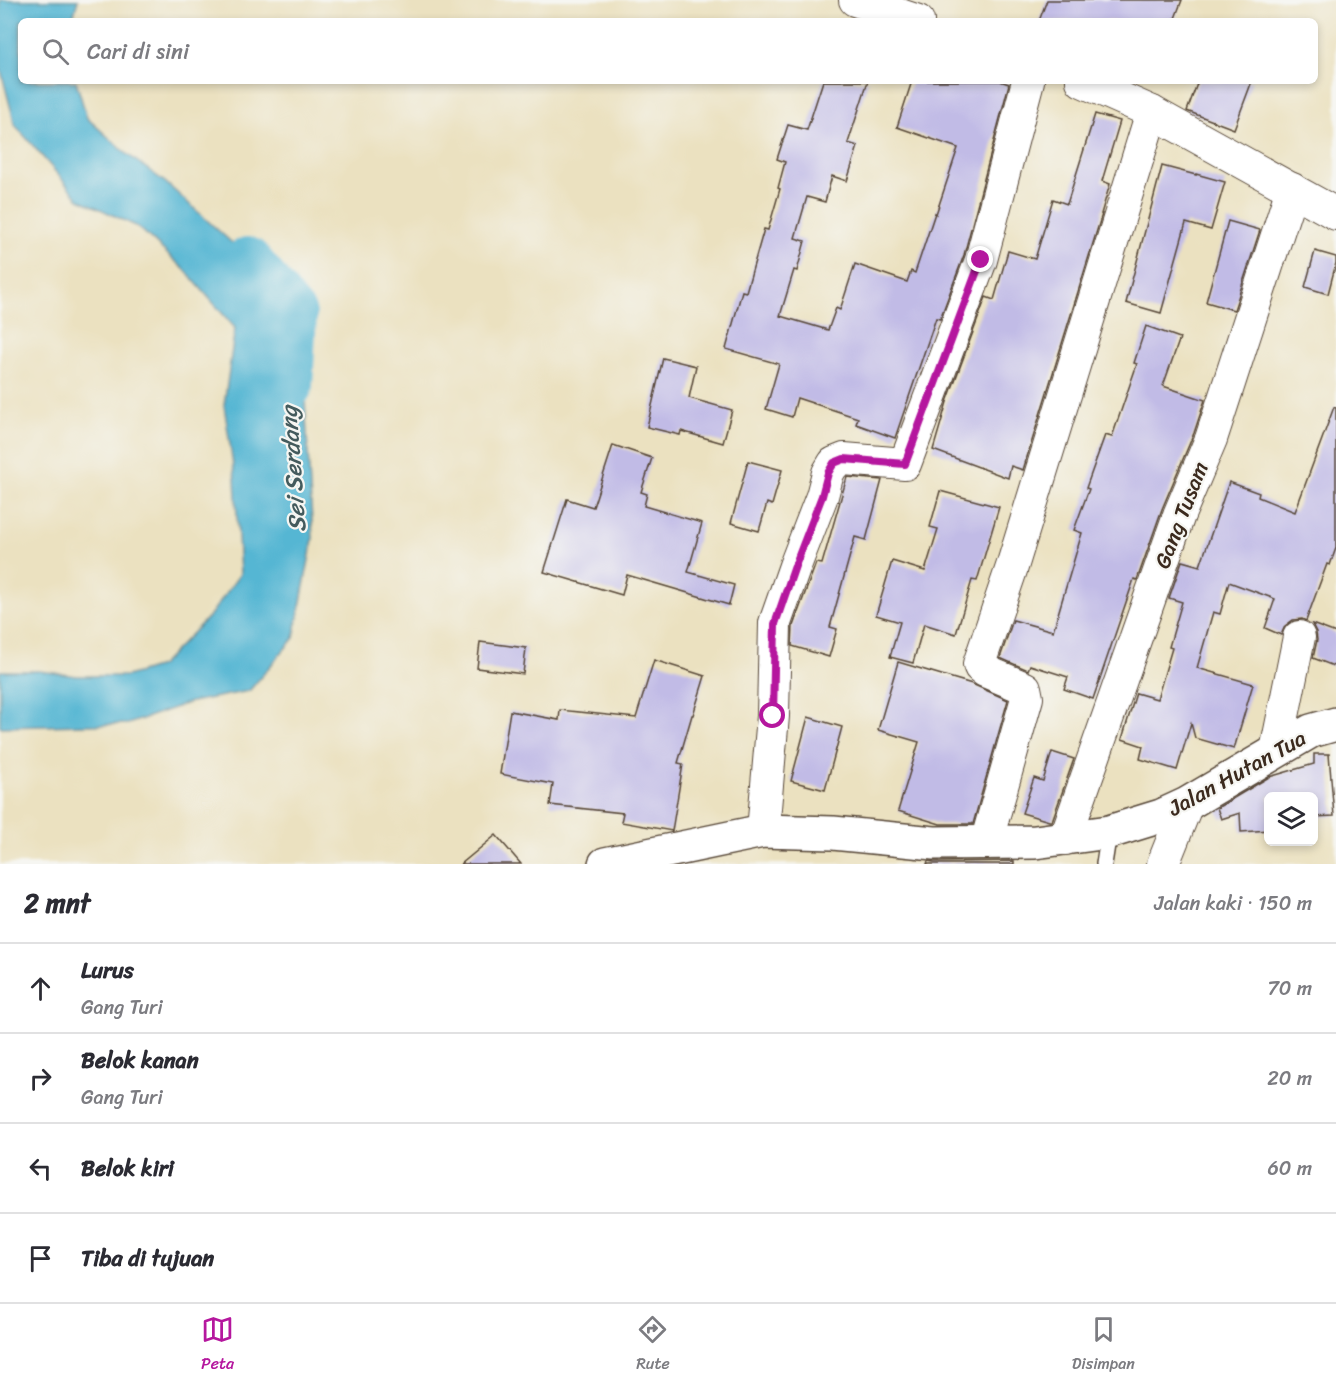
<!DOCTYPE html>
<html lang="id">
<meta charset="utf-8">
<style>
body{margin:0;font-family:Sriracha,sans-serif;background:#f7f7f7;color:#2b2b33}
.controls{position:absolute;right:18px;bottom:18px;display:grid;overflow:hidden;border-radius:9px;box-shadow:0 3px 9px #0003}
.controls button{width:54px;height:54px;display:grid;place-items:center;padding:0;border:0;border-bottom:2px solid #e1e1e2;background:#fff;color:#2b2b33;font:30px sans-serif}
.stop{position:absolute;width:18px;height:18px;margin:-14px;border:4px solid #b5179e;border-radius:50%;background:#fff}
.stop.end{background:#b5179e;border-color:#fff;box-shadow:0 2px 6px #0008}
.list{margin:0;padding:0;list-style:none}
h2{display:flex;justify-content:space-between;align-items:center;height:78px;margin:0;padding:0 24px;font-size:26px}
h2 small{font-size:20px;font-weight:400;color:#7c7c81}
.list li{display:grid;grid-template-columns:39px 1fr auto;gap:18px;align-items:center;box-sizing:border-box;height:90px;padding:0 24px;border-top:2px solid #e1e1e2}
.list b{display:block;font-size:22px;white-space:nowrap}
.list p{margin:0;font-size:20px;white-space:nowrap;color:#7c7c81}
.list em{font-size:20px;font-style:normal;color:#7c7c81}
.icon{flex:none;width:33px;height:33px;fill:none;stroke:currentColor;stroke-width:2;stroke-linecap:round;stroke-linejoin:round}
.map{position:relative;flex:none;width:1336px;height:864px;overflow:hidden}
.search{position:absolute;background:#fff;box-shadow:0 3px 9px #0003;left:18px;right:18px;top:18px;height:66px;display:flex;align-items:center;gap:15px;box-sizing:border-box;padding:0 21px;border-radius:9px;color:#7c7c81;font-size:22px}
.sheet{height:438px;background:#fff}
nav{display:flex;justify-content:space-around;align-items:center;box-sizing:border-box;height:84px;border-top:2px solid #e1e1e2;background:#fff;font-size:16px;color:#7c7c81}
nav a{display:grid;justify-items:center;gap:3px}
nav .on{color:#b5179e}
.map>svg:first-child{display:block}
.water{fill:#54b6d3;stroke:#487078;stroke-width:1.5}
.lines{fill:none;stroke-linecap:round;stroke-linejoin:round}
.river{stroke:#54b6d3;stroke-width:48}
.building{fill:#c1bbe6}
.service-casing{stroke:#554536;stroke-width:18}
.minor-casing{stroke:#554536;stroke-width:34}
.tertiary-casing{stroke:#554536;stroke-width:36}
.service{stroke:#fff;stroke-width:15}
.minor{stroke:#fff;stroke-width:32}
.tertiary{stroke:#fff;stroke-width:33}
.route{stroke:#b5179e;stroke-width:8}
.labels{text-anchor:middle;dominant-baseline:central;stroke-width:4.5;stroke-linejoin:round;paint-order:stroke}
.street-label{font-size:22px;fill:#3b2a1e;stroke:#f6f6f2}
.water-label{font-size:24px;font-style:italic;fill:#445b5d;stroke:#f6f6f2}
</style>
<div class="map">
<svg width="1336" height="864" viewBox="0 0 1336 864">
<rect width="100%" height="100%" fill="#f6f6f2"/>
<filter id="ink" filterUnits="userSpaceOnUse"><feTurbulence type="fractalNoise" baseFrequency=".0167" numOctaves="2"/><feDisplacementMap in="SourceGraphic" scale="12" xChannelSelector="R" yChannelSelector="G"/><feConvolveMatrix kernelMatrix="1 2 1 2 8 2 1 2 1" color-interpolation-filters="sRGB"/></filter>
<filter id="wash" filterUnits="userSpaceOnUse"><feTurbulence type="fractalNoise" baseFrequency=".008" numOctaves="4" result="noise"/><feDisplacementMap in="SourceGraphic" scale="24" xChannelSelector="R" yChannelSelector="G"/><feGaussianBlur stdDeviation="1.35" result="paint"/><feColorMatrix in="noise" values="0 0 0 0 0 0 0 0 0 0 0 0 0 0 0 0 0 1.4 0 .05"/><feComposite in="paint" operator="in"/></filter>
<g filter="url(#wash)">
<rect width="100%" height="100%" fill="#ebe1c0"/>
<polygon class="water" points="0,0 78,0 72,21 21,21 21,81 76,81 87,118 127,154 165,182 230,241 278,276 300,340 304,382 313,539 294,638 249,691 191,702 128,724 0,727 0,671 39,671 77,676 127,676 160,666 211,614 240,574 235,478 224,405 235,328 185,270 138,227 79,199 15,125 0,67"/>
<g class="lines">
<polyline class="river" points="248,261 293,315 289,385"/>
</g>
<g id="blocks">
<g class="building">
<polygon points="1047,0 1182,0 1174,21 1039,21"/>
<polygon points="823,81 868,81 848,143 858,146 847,181 832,176 825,202 807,197 795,238 805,241 797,271 794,270 780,316 828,330 836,308 840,310 855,264 907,282 911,271 915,273 935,213 936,214 958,148 897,127 912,81 1000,81 1009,84 964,255 940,319 936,318 895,438 856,424 858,418 797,398 792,417 766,409 779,364 726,349 742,291 746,292 764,229 768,230 780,189 778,188 785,162 777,159 788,125 807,130"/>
<polygon points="1198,81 1252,81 1234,129 1187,111"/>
<polygon points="1095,114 1120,121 1102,181 1110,184 1101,214 1102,214 1023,470 1011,466 1008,478 933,450 947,402 986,297 994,300 1008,251 1035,259 1053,199 1067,204"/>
<polygon points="1162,166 1196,175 1196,174 1225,182 1211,230 1186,223 1161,313 1126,303"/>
<polygon points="1228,221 1260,230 1234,310 1206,302"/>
<polygon points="1315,251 1336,257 1336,263 1328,294 1305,287"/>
<polygon points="1146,326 1180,338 1163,386 1205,400 1194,433 1162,509 1137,580 1134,579 1093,699 1064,689 1068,677 1030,665 1028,670 1000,658 1013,620 1053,631 1082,533 1074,530 1089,489 1086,488 1105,435 1112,437 1137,364 1134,363"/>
<polygon points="663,358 696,366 689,398 732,410 723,443 681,431 680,435 647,427"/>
<polygon points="1334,407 1336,408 1336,548 1330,565 1327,564 1306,621 1302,619 1293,620 1285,626 1281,635 1265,628 1275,599 1229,582 1220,614 1213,612 1197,668 1253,684 1234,749 1195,738 1191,723 1177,770 1140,759 1143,746 1122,739 1136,693 1157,699 1172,648 1169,647 1182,602 1169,598 1182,561 1200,566 1229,482 1259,493 1258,497 1295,512"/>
<polygon points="613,445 652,458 641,492 647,494 644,506 702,523 688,572 734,585 729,605 627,575 622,595 544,572 567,499 593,507"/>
<polygon points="748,461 782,470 772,505 767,503 759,531 731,523"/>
<polygon points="847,477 882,480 866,540 855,537 830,627 837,629 829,657 792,646 793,626 816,563 822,564"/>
<polygon points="940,491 999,507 977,581 972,580 956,634 924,624 913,663 890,657 900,622 876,615 892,561 925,571 938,529 930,527"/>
<polygon points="1312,624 1336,633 1336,667 1313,658 1317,640 1316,632"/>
<polygon points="480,642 526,648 523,674 477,668"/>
<polygon points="654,660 705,676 693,715 692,715 678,763 683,764 672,831 621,822 623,813 550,805 553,784 500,774 510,711 559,720 560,710 636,718"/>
<polygon points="898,662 972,684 1008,700 973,824 940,824 898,811 919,742 878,730"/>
<polygon points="808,717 842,727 825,790 791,781"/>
<polygon points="1052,752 1074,759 1052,821 1049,821 1022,813 1034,778 1043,781"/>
<polygon points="1314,754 1329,754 1334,816 1314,817 1314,796 1269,796 1269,830 1241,832 1240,813 1221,819 1217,808 1269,777 1314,764"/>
<polygon points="496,835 521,864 461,864"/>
<polygon points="928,861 934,862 1014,861 1014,864 927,864"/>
</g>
</g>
</g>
<g filter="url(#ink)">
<use href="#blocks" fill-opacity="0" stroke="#554536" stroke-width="1.5"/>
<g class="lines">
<g class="service-casing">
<polyline id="service" points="1104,864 1109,832"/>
</g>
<g class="minor-casing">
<g id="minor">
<polyline points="855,0 918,21"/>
<polyline points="1082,81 1152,112 1336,214"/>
<polyline points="1276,751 1299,637"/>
<polyline points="763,831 773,716 775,623 795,566 822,496 828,473 834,463 844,459 905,464 981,260 1028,81"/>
<polyline points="1065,839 1179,515 1211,439 1292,189"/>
<polyline points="986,843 1027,698 1025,688 985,671 980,667 979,664 1012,567 1152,112"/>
<polyline points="1163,864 1187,804"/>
</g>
</g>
<g class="tertiary-casing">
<polyline id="tertiary" points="605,864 763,831 833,833 934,843 1035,842 1109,832 1161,816 1187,804 1311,731 1336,724"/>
</g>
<use href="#service" class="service"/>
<use href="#minor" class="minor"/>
<use href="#tertiary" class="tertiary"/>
</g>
</g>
<g class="lines" filter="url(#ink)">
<polyline class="route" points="773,716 775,624 795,566 822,496 828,473 834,463 844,459 905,464 981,260"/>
</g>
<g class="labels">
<g class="street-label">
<text transform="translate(1181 515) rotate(-69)">Gang Tusam</text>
<text transform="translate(1237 773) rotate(-29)">Jalan Hutan Tua</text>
</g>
<g class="water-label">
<text transform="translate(293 469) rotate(-94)">Sei Serdang</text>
</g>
</g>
</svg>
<div class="controls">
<button><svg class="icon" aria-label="layers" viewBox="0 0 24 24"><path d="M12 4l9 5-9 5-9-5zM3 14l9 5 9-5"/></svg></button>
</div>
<div class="stop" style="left:773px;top:716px"></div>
<div class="stop end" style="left:981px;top:260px"></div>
<div class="search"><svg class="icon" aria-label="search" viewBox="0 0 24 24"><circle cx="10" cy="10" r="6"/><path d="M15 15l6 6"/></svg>Cari di sini</div>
</div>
<section class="sheet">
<h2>2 mnt<small>Jalan kaki · 150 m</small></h2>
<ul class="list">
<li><svg class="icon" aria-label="ahead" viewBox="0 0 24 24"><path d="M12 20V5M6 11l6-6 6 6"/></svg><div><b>Lurus</b><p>Gang Turi</p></div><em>70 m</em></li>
<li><svg class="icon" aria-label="right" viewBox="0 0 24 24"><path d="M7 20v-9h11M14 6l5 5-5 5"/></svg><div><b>Belok kanan</b><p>Gang Turi</p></div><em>20 m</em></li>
<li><svg class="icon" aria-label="left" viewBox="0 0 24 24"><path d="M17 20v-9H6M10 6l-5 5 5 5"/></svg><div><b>Belok kiri</b></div><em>60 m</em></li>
<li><svg class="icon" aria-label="arrive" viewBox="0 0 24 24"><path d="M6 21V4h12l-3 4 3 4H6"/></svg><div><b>Tiba di tujuan</b></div></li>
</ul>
</section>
<nav>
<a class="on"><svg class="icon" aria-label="map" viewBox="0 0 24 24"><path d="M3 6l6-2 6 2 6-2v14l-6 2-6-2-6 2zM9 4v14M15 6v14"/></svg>Peta</a>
<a><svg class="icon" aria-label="directions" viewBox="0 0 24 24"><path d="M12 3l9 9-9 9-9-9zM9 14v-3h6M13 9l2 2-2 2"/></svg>Rute</a>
<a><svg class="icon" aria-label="saved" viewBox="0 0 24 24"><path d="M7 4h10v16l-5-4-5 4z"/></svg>Disimpan</a>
</nav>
